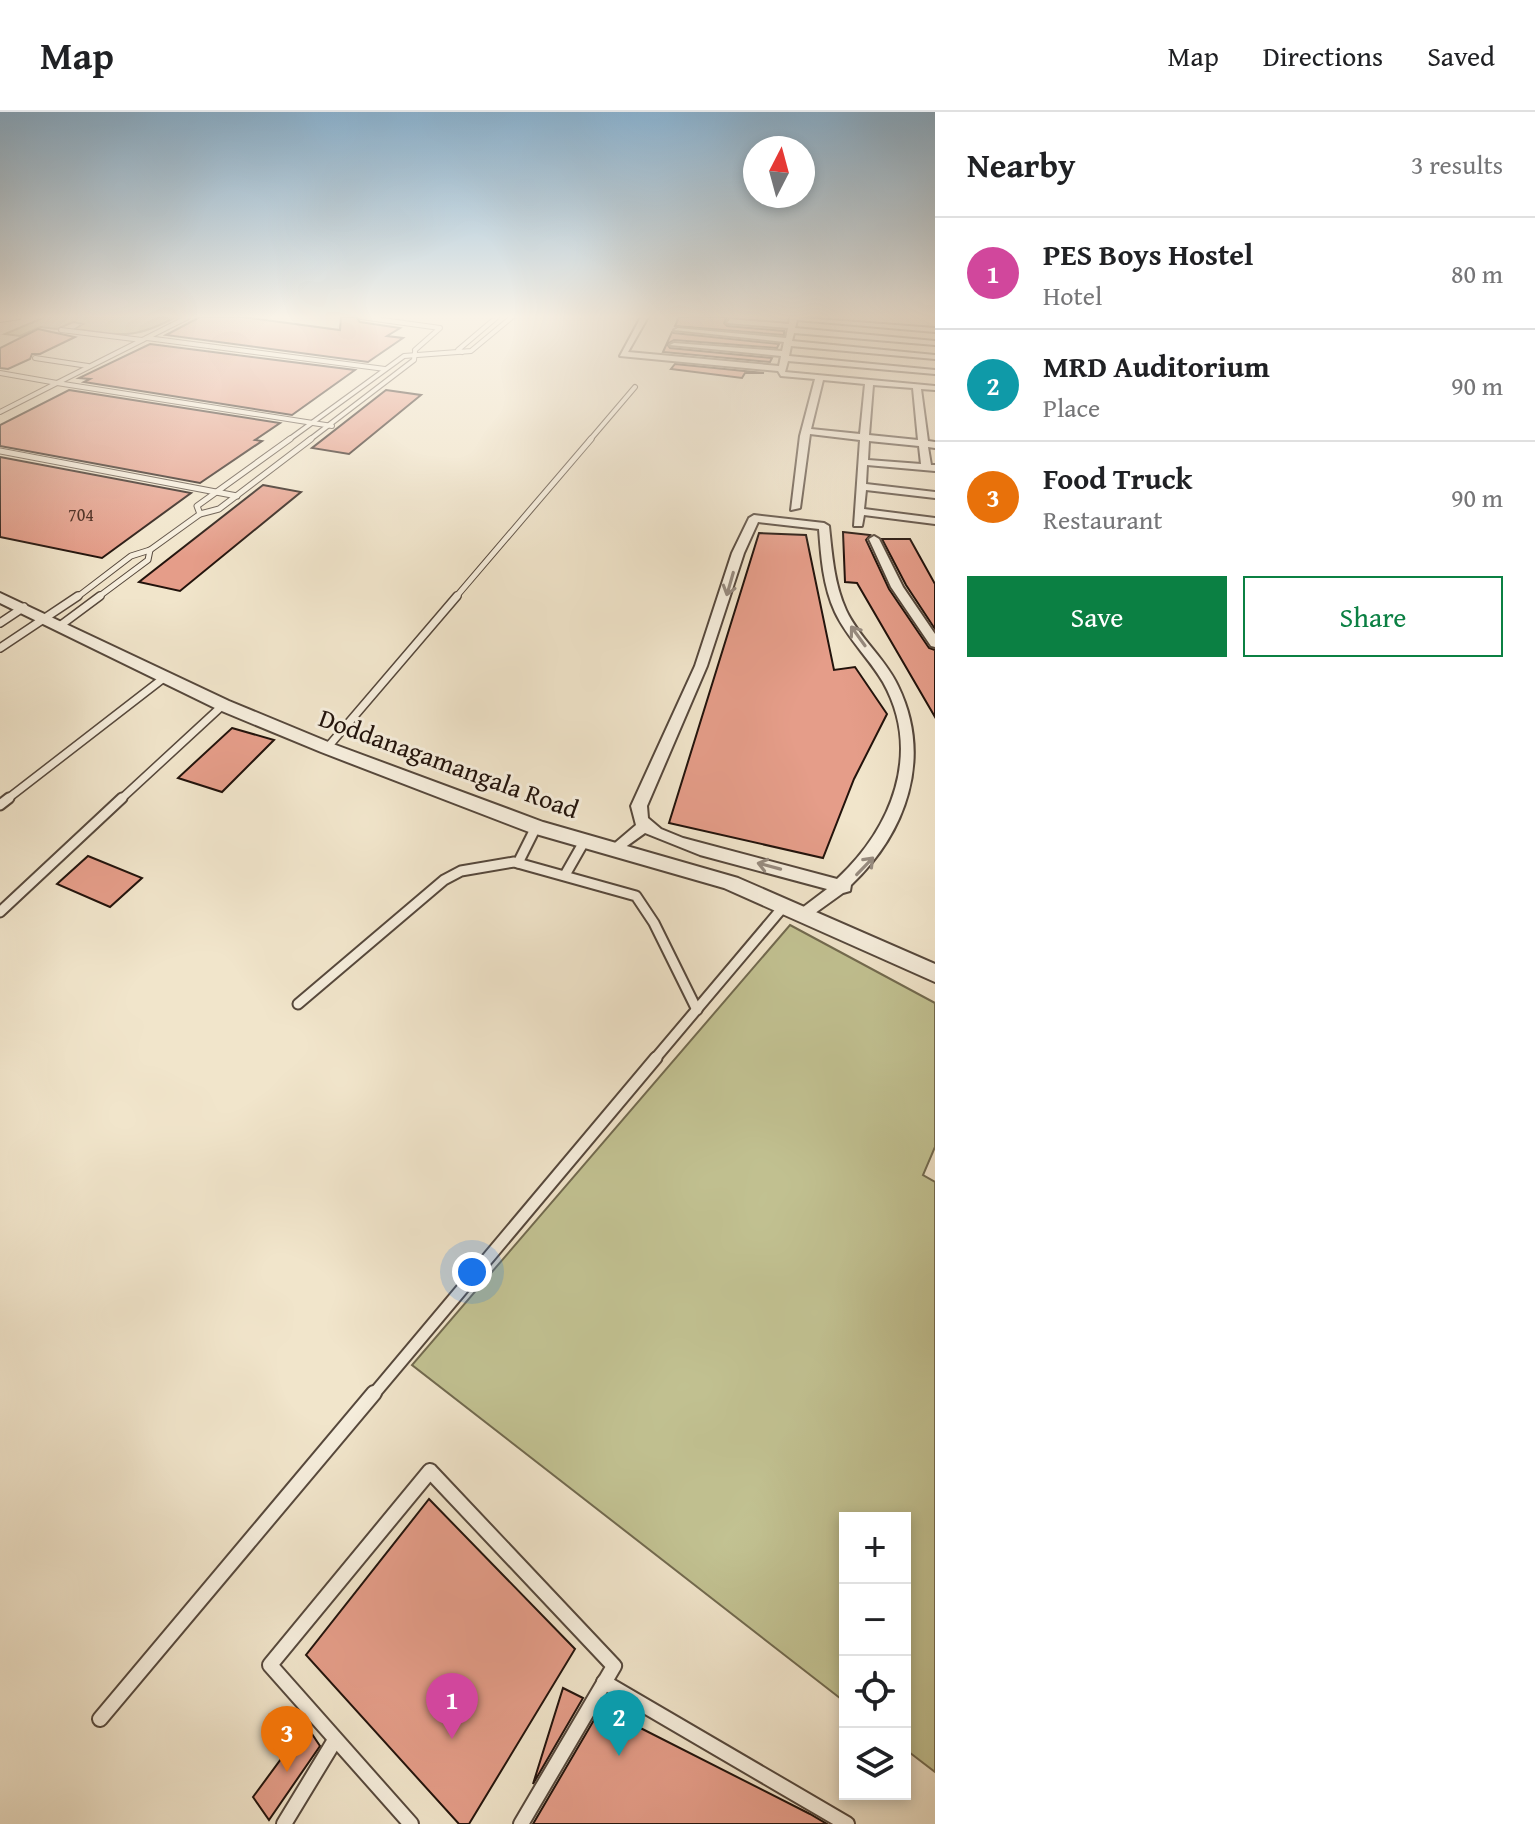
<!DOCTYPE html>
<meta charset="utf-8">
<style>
body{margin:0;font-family:"Gentium Book Plus",serif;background:#f2f2f2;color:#202124}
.controls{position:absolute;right:24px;bottom:24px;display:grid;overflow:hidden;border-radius:0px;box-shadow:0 4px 12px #0003}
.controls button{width:72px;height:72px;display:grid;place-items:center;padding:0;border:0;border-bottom:2px solid #e0e0e0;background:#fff;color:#202124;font:40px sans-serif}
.compass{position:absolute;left:743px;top:24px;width:72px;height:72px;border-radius:50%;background:#fff;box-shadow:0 4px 12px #0003;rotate:6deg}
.you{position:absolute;left:472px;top:1160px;width:28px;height:28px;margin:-20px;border:6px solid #fff;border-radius:50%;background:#1a73e8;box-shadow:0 0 0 12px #1a73e833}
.badge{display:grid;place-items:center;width:52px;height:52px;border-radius:50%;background:#0b8043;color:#fff;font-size:26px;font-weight:700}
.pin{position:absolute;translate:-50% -66px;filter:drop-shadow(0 2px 4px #0008)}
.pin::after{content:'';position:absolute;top:42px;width:28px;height:24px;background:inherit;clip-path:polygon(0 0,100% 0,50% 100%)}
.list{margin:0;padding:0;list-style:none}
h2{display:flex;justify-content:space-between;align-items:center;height:104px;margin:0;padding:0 32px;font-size:34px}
h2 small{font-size:26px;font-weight:400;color:#757577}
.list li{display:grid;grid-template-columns:52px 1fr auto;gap:24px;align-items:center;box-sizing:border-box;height:112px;padding:0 32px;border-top:2px solid #e0e0e0}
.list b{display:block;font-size:30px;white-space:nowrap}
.list p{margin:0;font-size:26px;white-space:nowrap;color:#757577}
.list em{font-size:26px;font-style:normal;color:#757577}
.actions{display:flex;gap:16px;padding:24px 32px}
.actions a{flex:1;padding:18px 0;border:2px solid #0b8043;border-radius:0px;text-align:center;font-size:28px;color:#0b8043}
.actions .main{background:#0b8043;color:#fff}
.icon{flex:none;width:44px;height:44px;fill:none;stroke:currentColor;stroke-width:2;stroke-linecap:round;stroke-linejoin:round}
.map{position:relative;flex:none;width:935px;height:1712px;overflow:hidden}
header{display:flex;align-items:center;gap:48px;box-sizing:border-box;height:112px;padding:0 40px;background:#fff;border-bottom:2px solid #e0e0e0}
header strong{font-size:38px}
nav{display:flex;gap:44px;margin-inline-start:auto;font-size:28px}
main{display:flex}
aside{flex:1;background:#fff}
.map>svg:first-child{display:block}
.green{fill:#c2c292;stroke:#726a4f;stroke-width:2}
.building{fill:#e59d89;stroke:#22130c;stroke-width:2}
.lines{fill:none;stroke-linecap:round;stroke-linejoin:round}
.service-far5-casing{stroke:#56483c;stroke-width:6}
.service-far4-casing{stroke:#56483c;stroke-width:7}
.service-far3-casing{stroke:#56483c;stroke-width:10}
.service-far2-casing{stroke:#56483c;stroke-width:13}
.service-far1-casing{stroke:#56483c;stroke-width:15}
.service-casing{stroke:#56483c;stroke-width:18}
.minor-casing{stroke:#56483c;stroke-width:4}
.tertiary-casing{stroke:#56483c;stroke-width:4}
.service-far5{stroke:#f6eedd;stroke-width:4}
.service-far4{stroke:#f6eedd;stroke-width:5}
.service-far3{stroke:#f6eedd;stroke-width:7}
.service-far2{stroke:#f6eedd;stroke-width:9}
.service-far1{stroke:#f6eedd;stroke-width:11}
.service{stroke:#f6eedd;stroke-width:14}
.minor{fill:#f6eedd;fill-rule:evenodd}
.tertiary{fill:#f6eedd;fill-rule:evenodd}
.oneway{stroke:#978b7f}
.labels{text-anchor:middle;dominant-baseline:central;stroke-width:6;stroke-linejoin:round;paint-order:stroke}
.far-number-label{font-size:18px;fill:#53362b}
.street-label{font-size:26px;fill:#22130c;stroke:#f6eedd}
</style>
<header>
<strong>Map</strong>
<nav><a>Map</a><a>Directions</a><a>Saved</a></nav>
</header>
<main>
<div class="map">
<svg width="935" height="1712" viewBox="0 0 935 1712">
<rect width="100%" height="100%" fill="#f1e5cb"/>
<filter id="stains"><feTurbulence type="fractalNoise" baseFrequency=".0025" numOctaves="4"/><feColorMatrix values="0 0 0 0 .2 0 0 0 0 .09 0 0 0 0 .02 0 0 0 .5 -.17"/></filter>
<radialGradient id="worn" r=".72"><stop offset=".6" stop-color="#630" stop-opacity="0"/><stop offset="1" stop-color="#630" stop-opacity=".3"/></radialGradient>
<g class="green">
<path d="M45,205H176C133,228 122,223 75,217L83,212L73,210L57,217L40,215L20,224L5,222Z"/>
<polygon points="790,813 935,891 935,1035 923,1063 935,1070 935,1660 905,1637 905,1406 845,1406 845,1590 412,1253"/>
</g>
<g class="building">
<polygon points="200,205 242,205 340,218 341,205 356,205 360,210 400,216 387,224 403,226 368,250 166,223"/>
<polygon points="679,205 727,205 724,211 727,214 784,219 784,223 675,214"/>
<polygon points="38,217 75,225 40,242 32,242 30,247 8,257 0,256 0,236"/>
<polygon points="672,220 674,221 779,232 777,236 674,228 667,232 670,236 772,246 770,250 663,240"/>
<polygon points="150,232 355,258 292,303 84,270 90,267 79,266"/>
<polygon points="675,252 764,261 745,261 742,266 671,257"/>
<polygon points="69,278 280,311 255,328 262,329 200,371 0,334 0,313"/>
<polygon points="386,278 421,283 349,342 312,336"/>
<polygon points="0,345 191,381 102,446 0,425"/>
<polygon points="263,373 301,380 180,479 139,470"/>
<polygon points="843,420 870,423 866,428 889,477 929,536 935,538 935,605 857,471 845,470"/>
<polygon points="759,421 806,423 834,558 855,555 887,602 854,667 823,746 669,711"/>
<polygon points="882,427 910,427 935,472 935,517 906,473"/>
<polygon points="232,616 274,628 222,680 178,666"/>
<polygon points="88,744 142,766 110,795 57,772"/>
<polygon points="429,1387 575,1537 469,1712 459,1712 306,1543"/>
<polygon points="563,1576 583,1586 533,1672"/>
<polygon points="601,1596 810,1702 827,1712 533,1712"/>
<polygon points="306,1613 320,1634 269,1708 253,1685"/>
</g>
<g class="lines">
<g class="service-far5-casing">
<g id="service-far5">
<polyline points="188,205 57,271 332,314"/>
<polyline points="361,205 440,216 415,238"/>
<polyline points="0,208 19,205"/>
<polyline points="61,218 142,228"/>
<polyline points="147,226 385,257"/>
<polyline points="462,240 458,238 497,205"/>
<polyline points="35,246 88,254"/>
<polyline points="0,261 57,271"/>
<polyline points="0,300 57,271"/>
<polyline points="287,329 404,244 471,239 512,205"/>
<polyline points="308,329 414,248 415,240"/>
<polyline points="589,329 635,275"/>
</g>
</g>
<g class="service-far4-casing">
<g id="service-far4">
<polyline points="0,339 237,384"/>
<polyline points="200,402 197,394 290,327"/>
<polyline points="76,486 131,444 150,438 200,402 219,397 311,327"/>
<polyline points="97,486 148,448 150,438"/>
<polyline points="455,486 591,327"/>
</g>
</g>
<g class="service-far3-casing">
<g id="service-far3">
<polyline points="0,511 24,495"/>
<polyline points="61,513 100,484"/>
<polyline points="0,536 78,484"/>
<polyline points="327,636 457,484"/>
<polyline points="6,688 165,565"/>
<polyline points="120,688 223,593"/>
</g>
</g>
<g class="service-far2-casing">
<g id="service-far2">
<polyline points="0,693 9,686"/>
<polyline points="518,751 536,715"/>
<polyline points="565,763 585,728"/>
<polyline points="0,800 122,686"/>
<polyline points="298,892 444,768 461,759 514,750 636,784 654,811 697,898"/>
<polyline points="654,948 784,794"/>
</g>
</g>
<g class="service-far1-casing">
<polyline id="service-far1" points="373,1283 656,946"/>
</g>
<g class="service-casing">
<g id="service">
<polyline points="604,1570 847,1712"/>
<polyline points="100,1607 374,1281"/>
<polyline points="284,1712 335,1628"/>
<polyline points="411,1712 270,1553 430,1359 614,1554 521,1712"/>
</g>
</g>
<g class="minor-casing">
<g id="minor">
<path d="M641,205H648L628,240L779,254L781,244L670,233L674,231L782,239L784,230L674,218L678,216L786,226L788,216L727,211L730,207L789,212L790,205L935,216V220L797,208L795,216L935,229V233L794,221L792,229L935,243V247L791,234L789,244L935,258V262L788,249L785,260L935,274V278L921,277L928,329L935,330V336L928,335L931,353H935V359L867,353L866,372L935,380V386L866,378L864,397L935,406V412L864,403L862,414H854L860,328L810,322L800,396L791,398L800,324L815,267L781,264L778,259L620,244ZM823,268L865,272L860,322L811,317ZM873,273L913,276L918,328L869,323ZM869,329L919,334L921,352L868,348Z"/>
<path d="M754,403L824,411L829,414C832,442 834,472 846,498C859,526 885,546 898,574C933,646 906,721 851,773L850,779L843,781L804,809L795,803L798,799L827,777L700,743L645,721L617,741L609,736L636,713L631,694L695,554L732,441L749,406ZM758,410L819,417C821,444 823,474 835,500C847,526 869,546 883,570C923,641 891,717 837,767L683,726L661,717L648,706L647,694L707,554L744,441Z"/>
<polygon points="874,424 879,427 903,475 935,522 935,535 931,534 891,475 869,427"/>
</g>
</g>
<g class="tertiary-casing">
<polygon id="tertiary" points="0,481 229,589 333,632 543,710 738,766 935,852 935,870 724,776 529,720 321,640 217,597 0,491"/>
</g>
<use href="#service-far5" class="service-far5"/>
<use href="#service-far4" class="service-far4"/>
<use href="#service-far3" class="service-far3"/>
<use href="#service-far2" class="service-far2"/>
<use href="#service-far1" class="service-far1"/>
<use href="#service" class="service"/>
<use href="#minor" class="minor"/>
<use href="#tertiary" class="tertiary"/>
</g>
<defs><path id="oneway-shaft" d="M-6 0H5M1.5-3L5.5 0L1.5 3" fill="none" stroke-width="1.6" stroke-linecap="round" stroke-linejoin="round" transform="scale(2)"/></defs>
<g class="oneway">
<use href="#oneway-shaft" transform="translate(730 472) rotate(106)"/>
<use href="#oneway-shaft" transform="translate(858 524) rotate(-126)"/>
<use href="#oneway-shaft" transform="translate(769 754) rotate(-165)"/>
<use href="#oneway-shaft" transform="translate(865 754) rotate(-46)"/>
</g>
<linearGradient id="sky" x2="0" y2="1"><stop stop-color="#8bb7d8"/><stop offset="0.46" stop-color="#f9f3e8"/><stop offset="1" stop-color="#f9f3e8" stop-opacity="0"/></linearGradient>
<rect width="935" height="445" fill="url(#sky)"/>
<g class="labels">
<g class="far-number-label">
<text x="81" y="402">704</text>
</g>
<g class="street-label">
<text transform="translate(449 651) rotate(20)">Doddanagamangala Road</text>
</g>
</g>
<rect width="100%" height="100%" filter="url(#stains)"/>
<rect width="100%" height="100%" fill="url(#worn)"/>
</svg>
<div class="controls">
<button>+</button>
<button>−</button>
<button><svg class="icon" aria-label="locate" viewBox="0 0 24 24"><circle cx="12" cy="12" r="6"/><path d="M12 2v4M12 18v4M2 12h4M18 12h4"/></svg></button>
<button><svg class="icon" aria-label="layers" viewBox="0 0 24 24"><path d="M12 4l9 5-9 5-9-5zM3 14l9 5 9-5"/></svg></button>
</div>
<svg class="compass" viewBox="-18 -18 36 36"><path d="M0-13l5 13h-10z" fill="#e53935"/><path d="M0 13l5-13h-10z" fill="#757577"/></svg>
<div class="you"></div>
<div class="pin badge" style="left:452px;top:1627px;background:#d1479c">1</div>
<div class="pin badge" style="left:619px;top:1644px;background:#0f9aa8">2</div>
<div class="pin badge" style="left:287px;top:1660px;background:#e8710a">3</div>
</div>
<aside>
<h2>Nearby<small>3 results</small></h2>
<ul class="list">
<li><span class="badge" style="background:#d1479c">1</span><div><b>PES Boys Hostel</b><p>Hotel</p></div><em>80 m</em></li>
<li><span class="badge" style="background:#0f9aa8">2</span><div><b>MRD Auditorium</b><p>Place</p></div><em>90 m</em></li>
<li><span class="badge" style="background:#e8710a">3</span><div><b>Food Truck</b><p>Restaurant</p></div><em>90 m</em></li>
</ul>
<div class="actions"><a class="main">Save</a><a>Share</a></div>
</aside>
</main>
